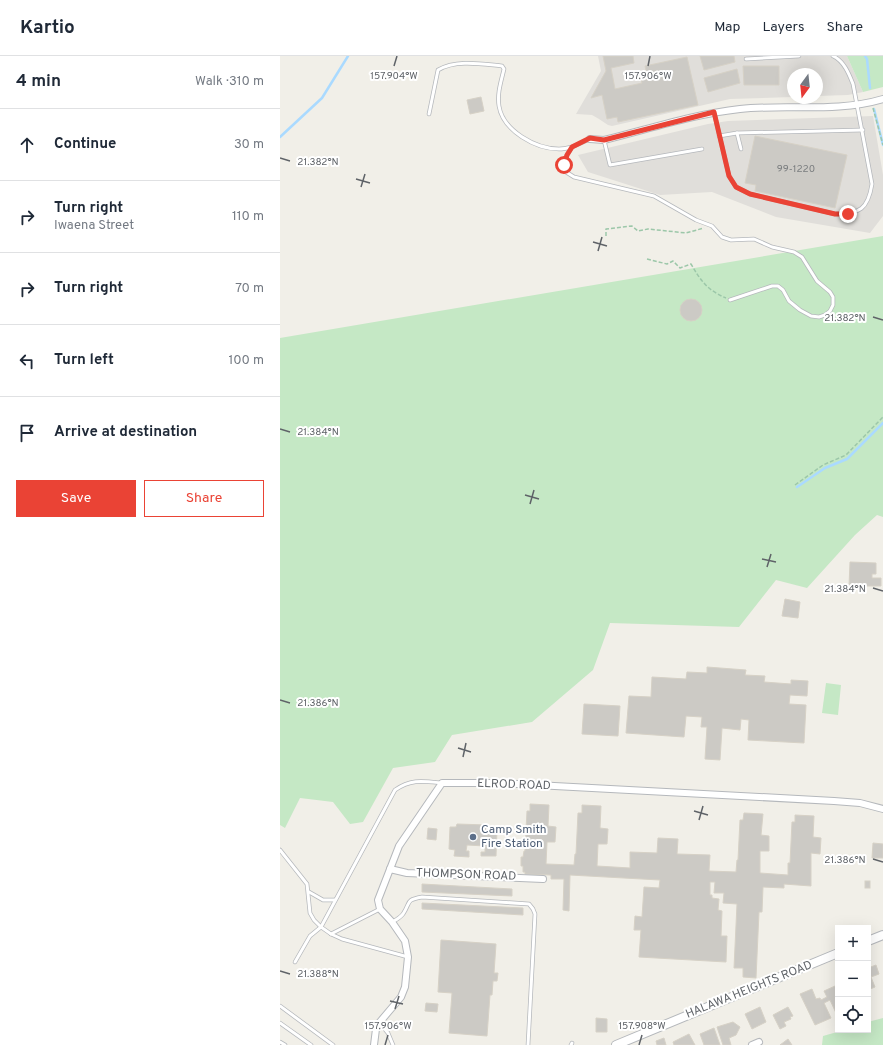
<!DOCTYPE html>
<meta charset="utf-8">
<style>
body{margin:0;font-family:Overpass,sans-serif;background:#f2f2f3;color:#1f2937}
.controls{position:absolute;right:12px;bottom:12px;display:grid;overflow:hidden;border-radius:0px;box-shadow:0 4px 16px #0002}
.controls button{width:36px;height:36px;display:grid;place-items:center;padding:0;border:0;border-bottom:1px solid #e0e1e3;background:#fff;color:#1f2937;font:20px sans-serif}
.compass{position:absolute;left:507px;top:12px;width:36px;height:36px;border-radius:50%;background:#fff;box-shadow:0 4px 16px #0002;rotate:195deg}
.stop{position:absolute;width:12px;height:12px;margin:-9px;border:3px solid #ea4335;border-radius:50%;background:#fff}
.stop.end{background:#ea4335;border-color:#fff;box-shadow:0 1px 4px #0008}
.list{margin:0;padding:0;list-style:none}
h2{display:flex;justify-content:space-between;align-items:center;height:52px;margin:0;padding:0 16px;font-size:17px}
h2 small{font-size:13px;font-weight:400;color:#747a83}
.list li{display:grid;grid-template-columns:26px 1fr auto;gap:12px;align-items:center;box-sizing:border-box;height:72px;padding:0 16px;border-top:1px solid #e0e1e3}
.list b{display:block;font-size:15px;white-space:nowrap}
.list p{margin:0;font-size:13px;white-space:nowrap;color:#747a83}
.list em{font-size:13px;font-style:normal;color:#747a83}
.actions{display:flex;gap:8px;padding:12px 16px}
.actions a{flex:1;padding:9px 0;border:1px solid #ea4335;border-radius:0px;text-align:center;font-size:14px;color:#ea4335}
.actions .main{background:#ea4335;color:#fff}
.icon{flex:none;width:22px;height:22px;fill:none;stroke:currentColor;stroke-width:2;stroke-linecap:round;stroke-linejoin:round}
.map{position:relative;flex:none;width:603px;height:989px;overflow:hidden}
header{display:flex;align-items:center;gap:24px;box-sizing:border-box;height:56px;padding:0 20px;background:#fff;border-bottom:1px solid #e0e1e3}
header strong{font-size:19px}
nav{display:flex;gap:22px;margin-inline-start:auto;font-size:14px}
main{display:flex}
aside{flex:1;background:#fff}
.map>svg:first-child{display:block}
.industrial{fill:#e0deda}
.green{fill:#c5e8c5}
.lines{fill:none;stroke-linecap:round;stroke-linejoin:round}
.stream{stroke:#aadaff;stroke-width:2.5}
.building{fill:#cccac5;stroke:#d6d1c6}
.service-casing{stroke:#b5b8bc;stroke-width:4.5}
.minor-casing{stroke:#b5b8bc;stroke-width:8}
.tertiary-casing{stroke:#b5b8bc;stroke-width:10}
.path{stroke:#9cc7a9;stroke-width:1.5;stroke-dasharray:4 2;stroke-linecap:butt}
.service{stroke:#fff;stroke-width:3}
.minor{stroke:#fff;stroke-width:6}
.tertiary{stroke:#fff;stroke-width:8}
.route{stroke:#ea4335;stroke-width:5}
.ticks{fill:none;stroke:#5f6368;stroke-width:1.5}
.service-dot{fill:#5c6f8a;stroke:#fff;stroke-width:1.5}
.labels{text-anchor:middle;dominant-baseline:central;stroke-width:4;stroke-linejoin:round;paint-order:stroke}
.number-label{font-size:10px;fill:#7a7d7f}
.street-label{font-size:12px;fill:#5f6368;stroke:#fff}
.service-label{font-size:12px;fill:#4e5e75;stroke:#fff;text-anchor:start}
.ticks-label{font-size:10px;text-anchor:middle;fill:#5f6368;stroke:#fff;stroke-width:4;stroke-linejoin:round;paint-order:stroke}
</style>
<header>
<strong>Kartio</strong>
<nav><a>Map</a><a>Layers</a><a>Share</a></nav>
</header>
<main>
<aside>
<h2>4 min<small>Walk · 310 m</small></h2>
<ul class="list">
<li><svg class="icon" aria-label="ahead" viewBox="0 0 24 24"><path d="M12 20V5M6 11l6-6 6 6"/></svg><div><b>Continue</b></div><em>30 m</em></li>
<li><svg class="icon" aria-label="right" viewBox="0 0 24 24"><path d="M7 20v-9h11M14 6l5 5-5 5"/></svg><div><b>Turn right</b><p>Iwaena Street</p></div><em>110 m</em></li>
<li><svg class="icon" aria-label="right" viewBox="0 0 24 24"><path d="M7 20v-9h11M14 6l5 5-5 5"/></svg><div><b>Turn right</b></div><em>70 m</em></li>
<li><svg class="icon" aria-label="left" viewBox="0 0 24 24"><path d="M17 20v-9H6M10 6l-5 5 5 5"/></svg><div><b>Turn left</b></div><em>100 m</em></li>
<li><svg class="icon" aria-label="arrive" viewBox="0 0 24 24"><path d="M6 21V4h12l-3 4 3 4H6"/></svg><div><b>Arrive at destination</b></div></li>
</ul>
<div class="actions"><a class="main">Save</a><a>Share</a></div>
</aside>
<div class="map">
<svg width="603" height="989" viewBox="0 0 603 989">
<rect width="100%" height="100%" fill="#f1efe8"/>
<g class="industrial">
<polygon points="318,0 567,0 583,36 568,39 537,40 537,18 513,18 513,41 450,43 332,70 328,69 319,63 312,59 296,58 321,15"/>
<polygon points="593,60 603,119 603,160 590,177 496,161 432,136 380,139 308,116 298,99 428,68 448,65"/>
</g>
<g class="green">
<polygon points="567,0 603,0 603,31 583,36"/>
<polygon points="603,180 603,461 597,459 575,479 527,532 496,524 459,571 330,567 313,614 252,666 172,679 155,706 113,712 83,766 70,768 53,746 20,742 5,772 0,769 0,282"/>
<polygon points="546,627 561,629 558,659 542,657"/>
<polygon points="603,962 603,989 542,989 543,980 564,974 588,974 588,966"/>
</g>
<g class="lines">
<g class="stream">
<polyline points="585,0 587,3 590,32"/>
<polyline points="594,53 603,89"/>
<polyline points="0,81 42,42 68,0"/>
<polyline points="517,431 545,412 567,403 603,367"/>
</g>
</g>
<g class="building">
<polygon points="323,0 353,0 354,7 331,12 335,33 362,27 361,24 368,23 365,10 407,1 418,49 338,66 337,61 327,63 322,39 311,42 326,15"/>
<polygon points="420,0 454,0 455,6 424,14"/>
<polygon points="463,10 499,10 499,29 464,29"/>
<polygon points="457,13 460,27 428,36 424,22"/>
<polygon points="201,41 204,55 190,58 187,44"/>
<polygon points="475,80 567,99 555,152 475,135 476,129 465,127"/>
<circle cx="411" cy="254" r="11"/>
<polygon points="570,506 596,507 596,518 592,518 592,522 601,522 601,530 569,530"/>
<polygon points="505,543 520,546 518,562 502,560"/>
<polygon points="427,611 466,614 465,619 485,620 484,626 511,628 511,624 528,625 527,640 510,639 509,648 526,649 524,687 468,684 469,664 461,663 460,674 442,672 440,704 425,703 427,671 421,671 422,661 406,660 404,681 346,677 349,640 371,641 372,621 406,623 407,616 427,617"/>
<polygon points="304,648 340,650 338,680 302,678"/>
<polygon points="250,748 269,749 268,770 276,771 275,786 267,786 266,808 294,809 295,798 296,798 298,757 302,757 302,749 321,750 320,772 328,773 327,788 318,788 317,810 350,812 350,796 377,797 378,782 398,783 397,798 430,799 429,815 456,816 457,804 458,804 460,764 463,764 464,757 483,758 481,779 489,780 489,795 480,795 480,817 508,819 508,807 510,807 512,766 515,766 515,759 534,760 533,781 541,782 540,798 531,797 531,830 504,828 504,832 483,831 482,856 479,856 476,922 463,921 463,912 454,912 457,848 443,847 444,837 434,837 435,826 430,826 430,839 432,839 432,842 439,843 438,854 442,855 441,880 447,880 446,906 359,901 361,874 354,874 355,860 362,861 364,831 379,832 380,824 290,819 289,855 283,854 284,823 271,823 271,819 245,818 245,816 243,816 243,810 241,810 241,801 243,801 244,795 245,795 247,755 250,755"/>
<polygon points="177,768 207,769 206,772 217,773 216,800 201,800 201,796 205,796 205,790 187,789 186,795 189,795 189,801 174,800 175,794 169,793 170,771 176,771"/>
<polygon points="148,772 157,773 156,784 147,783"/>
<polygon points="593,787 603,788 603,802 592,802"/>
<rect x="585" y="825" width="5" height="7"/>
<polygon points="142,828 232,833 232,840 142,836"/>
<polygon points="142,847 243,852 243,859 142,853"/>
<polygon points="161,884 216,888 214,917 218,917 217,925 213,925 212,939 210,939 207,980 169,977 172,937 158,936"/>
<polygon points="596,909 599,918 591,921 595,931 588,934 588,912"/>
<polygon points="555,930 558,935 558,956 556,957 550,944 544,947 551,962 535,969 520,938 532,933 536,943 540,942 541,944 547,941 544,935"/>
<polygon points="146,947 158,948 157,956 145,955"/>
<polygon points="480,951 486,966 472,973 465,958"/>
<polygon points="508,951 513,960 510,961 511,963 504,966 506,970 500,973 493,959"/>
<polygon points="316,962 327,963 327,976 316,976"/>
<polygon points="453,966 460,971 456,979 449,982 451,989 443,989 437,971"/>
<polygon points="434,972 440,989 424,989 420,978"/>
<polygon points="409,978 415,989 394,989 393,986"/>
<polygon points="384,982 386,989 377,989 376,985"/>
<polygon points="508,983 512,989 500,989"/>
</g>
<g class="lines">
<g class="service-casing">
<g id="service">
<polyline points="466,3 519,0"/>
<path d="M434,56L449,120L456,131L470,138L555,158C580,158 588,153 592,128L573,28C569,18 564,5 553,0"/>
<path d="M149,58L158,14C176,3 202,8 222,10L224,13C221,26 217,37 219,50C223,75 256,93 279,93C283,93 288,92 292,91"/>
<polyline points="457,77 461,93"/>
<polyline points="439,80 457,77 583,74"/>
<polyline points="310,83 292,91 287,99 284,109 286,116 294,121 374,140 416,164 432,170 442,181 451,184 474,183 492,191 514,196 522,201 537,225 550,236 553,241 553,249 550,255 545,259 539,261 531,260 520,254 509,245 503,234 498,230 492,230 450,244"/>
<polyline points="324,84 330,109 422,93"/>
<polyline points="0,794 27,828 30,857 34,864 41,871 51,878 62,883 128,901"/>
<polyline points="29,836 43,844 55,844"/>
<path d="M112,866C116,864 120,862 123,858C131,846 125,844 142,841L249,848L253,853L255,858L248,989"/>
<polyline points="51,878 100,853"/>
<path d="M15,906L30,880L41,871L115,734C131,723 142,725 162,727"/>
<polyline points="0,950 53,989"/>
<polyline points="0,967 31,989"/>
<polyline points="100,967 108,977 113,989"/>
<polyline points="0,986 5,989"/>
<polyline points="291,989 292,987"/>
</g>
</g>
<g class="minor-casing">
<g id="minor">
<path d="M310,83L324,84C369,73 414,58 460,53C508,48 556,57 603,43"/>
<polyline points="110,813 127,817 263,823"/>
<polyline points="94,989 96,973 99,967 121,941 125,931 128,901 125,885 112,866 100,853 98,844 119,790 162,727 220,727 554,745 580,747 603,753"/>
<polyline points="472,989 479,986"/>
</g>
</g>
<g class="tertiary-casing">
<g id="tertiary">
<polyline points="588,885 603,879"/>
<polyline points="336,989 558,897"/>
</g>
</g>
<g class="path">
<polyline points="593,52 603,89"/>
<polyline points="326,180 326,173 352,170 358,175 368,173 406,177 424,172"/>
<path d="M367,203L387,208L393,205L400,212L411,208C421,225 427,234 446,242"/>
<polyline points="515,429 543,409 566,399 603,361"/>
</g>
<use href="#service" class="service"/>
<use href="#minor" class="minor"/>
<use href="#tertiary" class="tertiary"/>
</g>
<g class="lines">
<polyline class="route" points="284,109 287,99 292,91 310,82 324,84 434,56 449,120 456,131 470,138 555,158 568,158"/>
</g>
<path class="ticks" d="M114,10L117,0M368,10L370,0M0,102L10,105M76,123L90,127M81,131L85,118M313,186L327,190M318,195L322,181M593,261L603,264M0,373L10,376M245,439L259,443M250,448L254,434M482,503L496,506M487,511L491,498M593,532L603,535M0,644L10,647M178,692L191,696M183,701L186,687M414,755L428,759M419,764L423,750M593,803L603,806M0,915L10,918M110,945L123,948M115,953L119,940M105,989L108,979M359,989L362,979"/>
<circle class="service-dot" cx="193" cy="781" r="4"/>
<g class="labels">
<g class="number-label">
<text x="516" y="113">99-1220</text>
</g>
<g class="street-label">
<text transform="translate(234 729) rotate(2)">ELROD ROAD</text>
<text transform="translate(186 819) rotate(2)">THOMPSON ROAD</text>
<text transform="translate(469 934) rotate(-22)">HALAWA HEIGHTS ROAD</text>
</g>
<g class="service-label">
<text x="201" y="774">Camp Smith<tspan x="201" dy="14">Fire Station</tspan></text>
</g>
</g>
<g class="ticks-label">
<text x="114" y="23">157.904°W</text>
<text x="368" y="23">157.906°W</text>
<text x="38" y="109">21.382°N</text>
<text x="565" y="265">21.382°N</text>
<text x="38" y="379">21.384°N</text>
<text x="565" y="536">21.384°N</text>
<text x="38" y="650">21.386°N</text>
<text x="565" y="807">21.386°N</text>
<text x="38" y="921">21.388°N</text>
<text x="108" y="973">157.906°W</text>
<text x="362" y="973">157.908°W</text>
</g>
</svg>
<div class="controls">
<button>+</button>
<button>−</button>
<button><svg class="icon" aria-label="locate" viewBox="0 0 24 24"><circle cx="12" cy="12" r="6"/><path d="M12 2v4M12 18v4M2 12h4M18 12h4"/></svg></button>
</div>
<svg class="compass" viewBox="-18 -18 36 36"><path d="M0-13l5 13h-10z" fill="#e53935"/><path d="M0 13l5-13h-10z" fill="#747a83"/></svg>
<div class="stop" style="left:284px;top:109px"></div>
<div class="stop end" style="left:568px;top:158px"></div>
</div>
</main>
